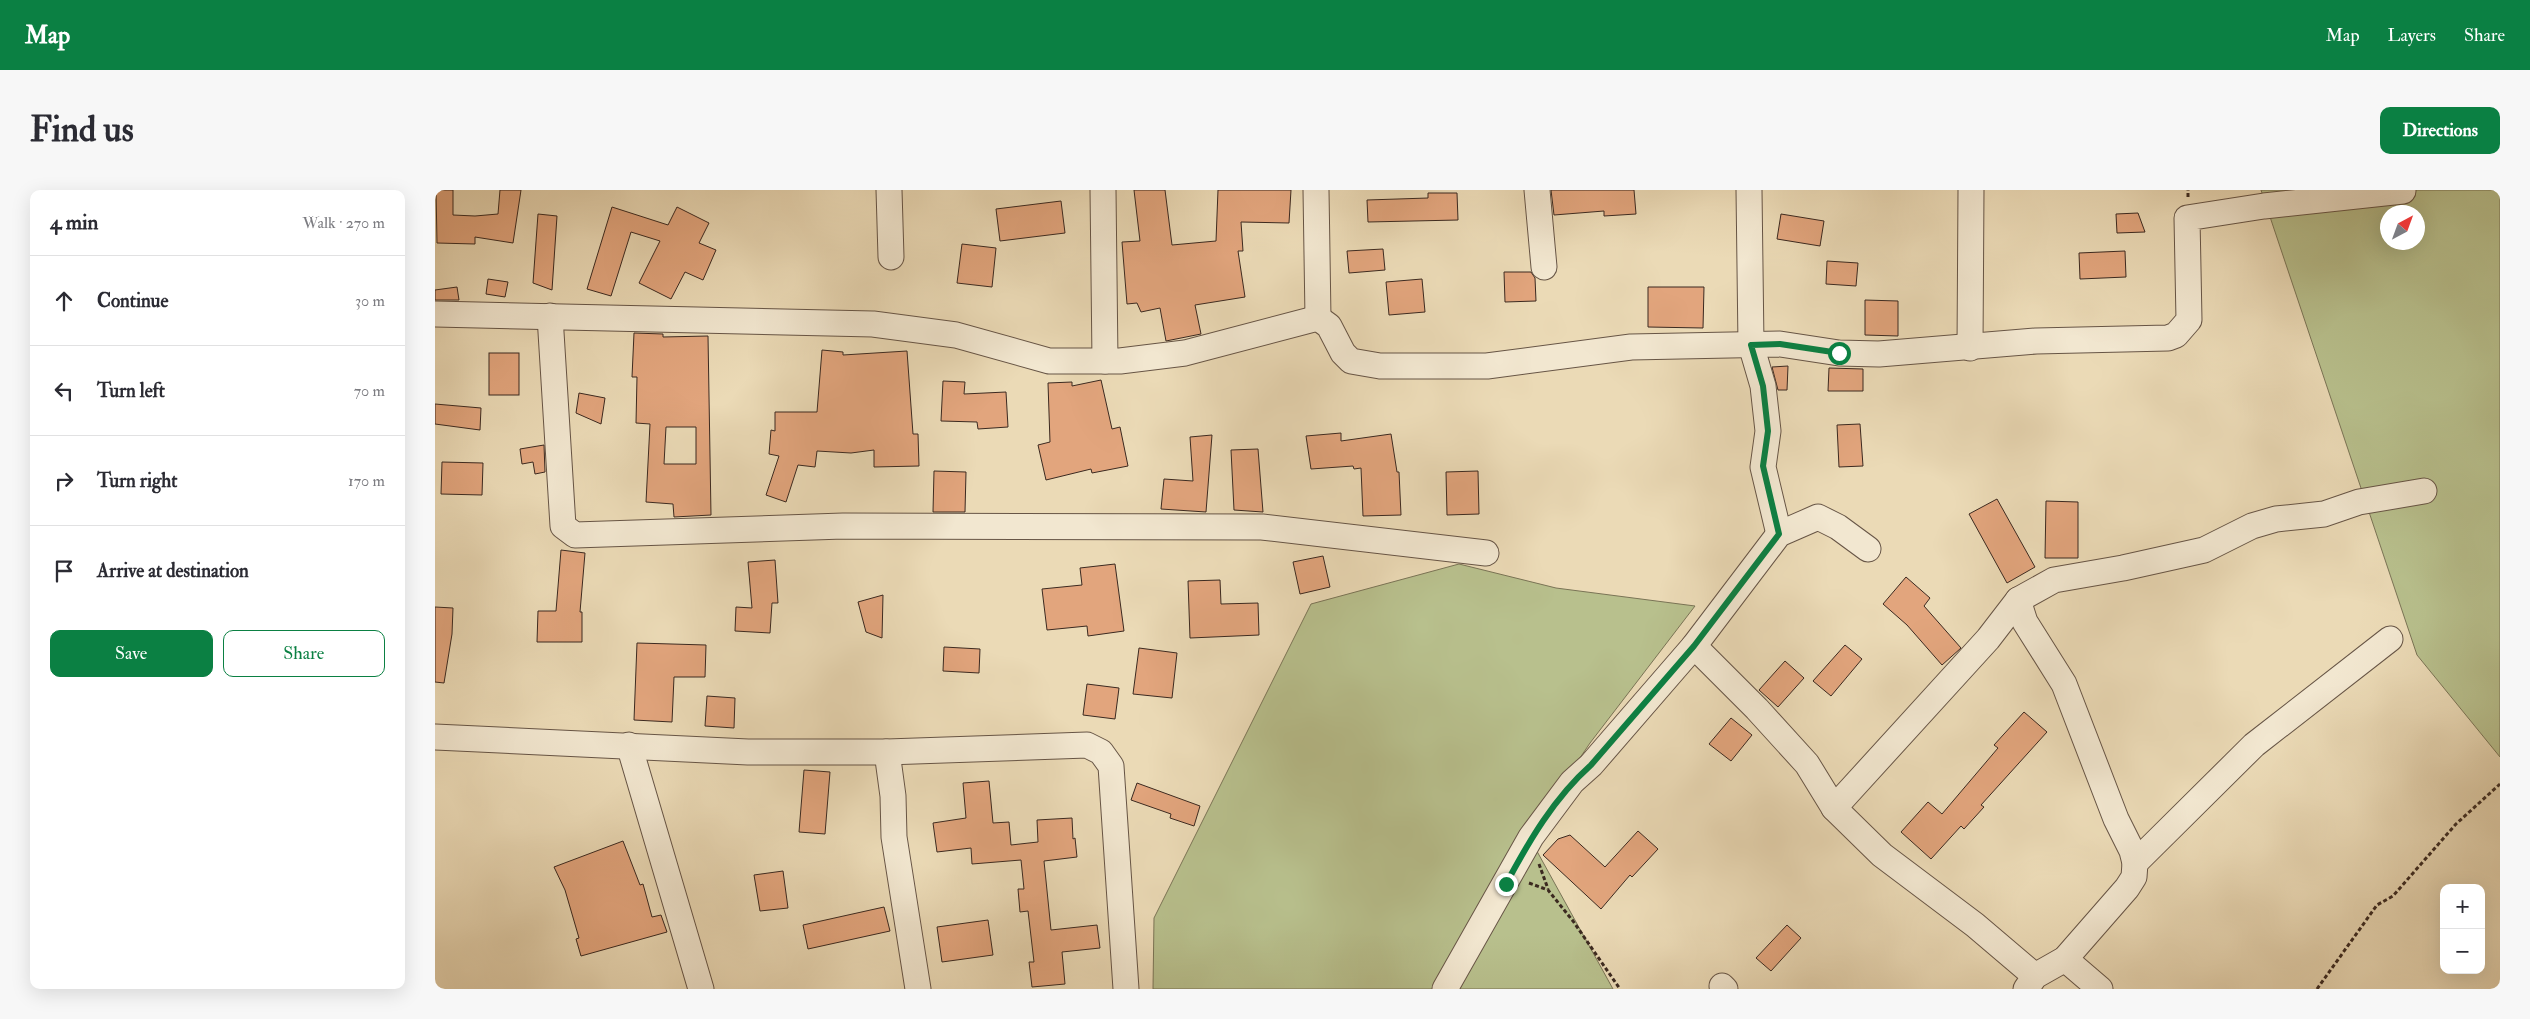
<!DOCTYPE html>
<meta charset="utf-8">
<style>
body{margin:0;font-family:"IM FELL Double Pica",serif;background:#f7f7f7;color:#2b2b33}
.controls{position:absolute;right:15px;bottom:15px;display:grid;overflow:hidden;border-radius:10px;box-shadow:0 5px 20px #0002}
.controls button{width:45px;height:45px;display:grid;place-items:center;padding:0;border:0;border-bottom:1px solid #e1e1e2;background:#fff;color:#2b2b33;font:25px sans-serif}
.compass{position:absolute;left:1945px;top:15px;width:45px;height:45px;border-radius:50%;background:#fff;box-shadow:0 5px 20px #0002;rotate:41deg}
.stop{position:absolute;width:15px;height:15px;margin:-11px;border:4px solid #0b8043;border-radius:50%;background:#fff}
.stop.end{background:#0b8043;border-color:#fff;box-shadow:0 1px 5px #0008}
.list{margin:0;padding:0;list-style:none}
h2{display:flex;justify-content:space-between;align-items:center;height:65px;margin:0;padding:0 20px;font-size:21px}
h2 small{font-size:16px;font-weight:400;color:#7c7c81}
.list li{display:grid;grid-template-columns:32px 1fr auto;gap:15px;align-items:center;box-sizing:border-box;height:90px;padding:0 20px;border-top:1px solid #e1e1e2}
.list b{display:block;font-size:19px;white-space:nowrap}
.list em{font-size:16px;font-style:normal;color:#7c7c81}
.actions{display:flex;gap:10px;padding:15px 20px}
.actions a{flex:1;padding:11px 0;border:1px solid #0b8043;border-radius:10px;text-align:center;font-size:18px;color:#0b8043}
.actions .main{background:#0b8043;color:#fff}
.icon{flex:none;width:28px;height:28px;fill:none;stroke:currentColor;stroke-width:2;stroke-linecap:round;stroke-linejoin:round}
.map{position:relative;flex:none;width:2065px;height:799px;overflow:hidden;border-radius:10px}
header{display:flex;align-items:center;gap:30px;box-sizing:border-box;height:70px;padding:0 25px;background:#0b8043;color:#fff}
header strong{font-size:24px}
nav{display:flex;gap:28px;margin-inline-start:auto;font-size:18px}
.intro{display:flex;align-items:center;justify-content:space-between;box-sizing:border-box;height:120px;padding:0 30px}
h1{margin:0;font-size:35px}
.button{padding:12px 22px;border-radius:10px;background:#0b8043;color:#fff;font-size:18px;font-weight:700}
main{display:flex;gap:30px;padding:0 30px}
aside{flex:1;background:#fff;border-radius:10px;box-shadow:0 5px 20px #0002}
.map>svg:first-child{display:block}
.green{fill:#b8c08d;stroke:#7a7456;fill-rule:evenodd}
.building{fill:#e2a57d;stroke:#3b2920;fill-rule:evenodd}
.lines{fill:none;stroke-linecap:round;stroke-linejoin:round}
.minor-casing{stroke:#675546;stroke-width:27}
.path{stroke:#3b2920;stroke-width:3;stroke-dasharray:4 2.5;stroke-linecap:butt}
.minor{stroke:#f2e7d0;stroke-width:25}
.route{stroke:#0b8043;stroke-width:6}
</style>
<header>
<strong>Map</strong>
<nav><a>Map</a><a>Layers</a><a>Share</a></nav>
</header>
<div class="intro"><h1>Find us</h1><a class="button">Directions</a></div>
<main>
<aside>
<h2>4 min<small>Walk · 270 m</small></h2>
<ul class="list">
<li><svg class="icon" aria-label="ahead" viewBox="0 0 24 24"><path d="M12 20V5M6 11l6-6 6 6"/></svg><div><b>Continue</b></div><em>30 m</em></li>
<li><svg class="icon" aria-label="left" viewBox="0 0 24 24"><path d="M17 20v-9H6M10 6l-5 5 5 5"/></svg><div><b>Turn left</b></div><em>70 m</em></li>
<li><svg class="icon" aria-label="right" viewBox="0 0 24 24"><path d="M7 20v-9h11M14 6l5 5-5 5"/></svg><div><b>Turn right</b></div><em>170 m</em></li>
<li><svg class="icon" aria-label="arrive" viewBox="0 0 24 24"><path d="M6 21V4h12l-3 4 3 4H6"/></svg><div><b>Arrive at destination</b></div></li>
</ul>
<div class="actions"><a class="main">Save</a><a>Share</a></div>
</aside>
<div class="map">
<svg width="2065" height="799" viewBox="0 0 2065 799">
<rect width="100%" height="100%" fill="#ebdab6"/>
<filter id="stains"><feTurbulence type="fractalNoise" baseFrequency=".004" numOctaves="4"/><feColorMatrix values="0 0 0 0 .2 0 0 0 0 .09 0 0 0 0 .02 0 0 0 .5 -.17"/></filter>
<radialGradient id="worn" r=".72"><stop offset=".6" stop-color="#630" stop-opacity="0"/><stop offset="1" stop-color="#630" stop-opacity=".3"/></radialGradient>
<g class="green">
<path d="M1826,0H2065V567L1982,465ZM1952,22H1982V52H1952Z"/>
<polygon points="1024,374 1121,398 1260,416 1155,553 1093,645 1178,799 718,799 719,728 876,414"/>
</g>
<g class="building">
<polygon points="1,0 18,0 18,25 40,26 63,24 65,0 86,0 78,53 40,47 40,54 2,53"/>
<polygon points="699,0 730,0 737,55 781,51 783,0 856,0 854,33 806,32 808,61 803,61 810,107 760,115 766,144 731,151 725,118 706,122 702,113 692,114 687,52 705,51"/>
<polygon points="1116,0 1199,0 1201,24 1169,26 1169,21 1119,25"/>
<polygon points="993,3 1022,3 1023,30 933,32 932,10 993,8"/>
<polygon points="626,11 630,43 565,51 561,19"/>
<polygon points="177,17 233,35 242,17 274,33 264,53 281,60 268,90 250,82 236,109 204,93 225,51 196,42 176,106 152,99"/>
<polygon points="1703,23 1710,42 1682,43 1681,24"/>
<polygon points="103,24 122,26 117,100 98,93"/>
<polygon points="1346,24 1389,31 1385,56 1342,49"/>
<polygon points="527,54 561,58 557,97 522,93"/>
<polygon points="948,59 950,80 914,83 912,61"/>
<polygon points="1690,61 1691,87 1645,89 1644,63"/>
<polygon points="1392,71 1423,73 1421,96 1391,94"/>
<polygon points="1069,82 1096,82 1100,88 1101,111 1070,112"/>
<polygon points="53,89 73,92 70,107 51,104"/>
<polygon points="987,89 990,122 954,125 951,92"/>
<polygon points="22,97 24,110 0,110 0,100"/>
<polygon points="1213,97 1269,97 1268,138 1213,137"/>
<polygon points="1430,110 1463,111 1463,146 1430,145"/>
<path d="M199,143L228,144V147L273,146L276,325L239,327L238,314L211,312L215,234L201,233L202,187H197ZM231,237H261V274H229Z"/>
<polygon points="387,160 408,162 408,165 472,161 478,244 483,244 484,276 439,277 439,260 416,263 382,261 380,277 363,275 351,312 331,305 344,266 334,264 336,240 340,241 340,222 382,222"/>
<rect x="54" y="163" width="30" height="42"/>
<polygon points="1353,176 1352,200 1343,200 1337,177"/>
<polygon points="1394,178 1428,179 1428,201 1393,201"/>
<polygon points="666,190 677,239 685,237 693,276 657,283 656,279 611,290 603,255 615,252 613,193 637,192 637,196"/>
<polygon points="508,191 530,192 529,204 571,202 573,237 543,239 542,232 506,231"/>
<polygon points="144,203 170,208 166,234 141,223"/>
<polygon points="0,214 46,218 45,240 0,234"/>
<polygon points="1425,234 1428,276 1404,277 1402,235"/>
<polygon points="906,243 906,251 956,244 962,282 964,282 966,325 928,326 926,278 919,279 918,276 876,279 871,246"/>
<polygon points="777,245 771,322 726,319 729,289 758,291 755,247"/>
<polygon points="109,255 110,282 100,284 98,272 87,274 85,259"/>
<polygon points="823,259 828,322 799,320 796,260"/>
<polygon points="7,272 48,273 47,305 6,304"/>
<polygon points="499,281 531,282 530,322 498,322"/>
<polygon points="1043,281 1044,324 1012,325 1011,282"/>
<polygon points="1562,309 1600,377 1572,393 1534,324"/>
<polygon points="1611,311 1643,312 1643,368 1610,368"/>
<polygon points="126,360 150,363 145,422 147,422 147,452 102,452 103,421 121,421"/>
<polygon points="888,366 895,397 865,404 858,372"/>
<polygon points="340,370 343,413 337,413 335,443 300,441 301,417 317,418 313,372"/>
<polygon points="680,374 689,441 653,446 652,436 612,440 607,399 647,395 645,378"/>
<polygon points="1471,387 1495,408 1489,416 1526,458 1507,475 1472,435 1448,414"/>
<polygon points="785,390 786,414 823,413 824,445 755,448 753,391"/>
<polygon points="448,405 447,448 431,442 423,412"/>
<polygon points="0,417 18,418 17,444 9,493 0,492"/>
<polygon points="202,453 271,455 270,487 239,487 237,532 199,530"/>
<polygon points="1410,455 1427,469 1396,506 1378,491"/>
<polygon points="509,457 545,459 544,483 508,481"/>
<polygon points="704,458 742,463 737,508 698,504"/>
<polygon points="1350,471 1369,488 1343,517 1324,500"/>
<polygon points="652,494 684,498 680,529 648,525"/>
<polygon points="272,506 300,508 299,538 270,536"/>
<polygon points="1589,522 1612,542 1546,615 1549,617 1529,639 1526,636 1496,669 1466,642 1493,612 1507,624 1563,558 1559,555"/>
<polygon points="1296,528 1317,545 1296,571 1274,554"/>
<polygon points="369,580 395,582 390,644 364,642"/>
<polygon points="554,591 558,633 574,632 576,655 603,652 602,630 637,628 638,649 640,648 642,667 609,671 616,740 662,735 665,758 627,762 630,794 597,797 594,772 599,772 593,721 585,722 583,699 589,699 586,670 537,674 536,658 502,662 498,633 531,628 528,593"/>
<polygon points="702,593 765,616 759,636 735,628 736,624 696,610"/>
<polygon points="1203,641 1223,659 1197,687 1195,685 1166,719 1108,665 1123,649 1135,645 1170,677"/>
<polygon points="188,651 205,695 208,694 217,727 226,725 232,742 146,766 141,749 144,748 130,700 119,677"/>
<polygon points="348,681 353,718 325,721 319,685"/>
<polygon points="449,717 455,741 373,759 368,735"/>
<polygon points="553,730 558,765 507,772 502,737"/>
<polygon points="1352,735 1366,748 1336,781 1321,768"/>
</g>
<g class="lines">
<g class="minor-casing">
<g id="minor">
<polyline points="454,0 456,67"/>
<polyline points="668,0 670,171"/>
<polyline points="881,0 883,128"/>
<polyline points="1102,0 1109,77"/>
<polyline points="1314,0 1316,155 1328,196 1333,241 1328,277 1344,344"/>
<polyline points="0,124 438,134 521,145 614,171 685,171 750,163 883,128 894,136 908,163 916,171 945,176 1052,176 1196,157 1345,154 1404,163 1444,164 1601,151 1733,148 1741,145 1754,130 1752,28 1829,16 1968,1"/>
<polyline points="115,126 128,336 140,345 408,336 827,337 1051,363"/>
<polyline points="1535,158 1536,0"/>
<polyline points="1583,410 1619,390 1688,378 1769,360 1817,336 1841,329 1889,324 1924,312 1989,301"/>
<polyline points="1259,456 1322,519 1372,574 1399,618 1447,665 1540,735 1600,786"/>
<polyline points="0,547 313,562 452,562 652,555 666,562 676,576 691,799"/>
<polyline points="194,555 266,799"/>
<polyline points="452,562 458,606 459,647 483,799"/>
<polyline points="1399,618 1553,449 1583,410 1590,432 1629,494 1681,629 1697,661 1700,673 1699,687 1692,698 1630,769 1600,786 1591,799"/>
<polyline points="1700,673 1819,555 1955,449"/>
<polyline points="1630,769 1665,799"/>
<polyline points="1287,796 1290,799"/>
<polyline points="1010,799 1096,647 1137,592 1156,575 1259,456 1344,344 1383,327 1403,337 1433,359"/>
</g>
</g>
<g class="path">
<polyline points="1753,7 1753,0"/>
<polyline points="1104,674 1113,699"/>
<polyline points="1094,693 1113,700 1138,731 1185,799"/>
<polyline points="1882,799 1942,715 1958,706 2021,634 2065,594"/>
</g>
<use href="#minor" class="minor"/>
</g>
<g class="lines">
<path class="route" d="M1071,694C1094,651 1119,608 1156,575L1259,456L1344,344L1328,276L1333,241L1328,196L1316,155L1345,154L1404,163"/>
</g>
<rect width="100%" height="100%" filter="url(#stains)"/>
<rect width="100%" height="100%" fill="url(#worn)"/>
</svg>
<div class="controls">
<button>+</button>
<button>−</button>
</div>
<svg class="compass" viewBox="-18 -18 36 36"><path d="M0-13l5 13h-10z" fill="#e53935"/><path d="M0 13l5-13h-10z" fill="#7c7c81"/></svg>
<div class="stop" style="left:1404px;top:163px"></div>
<div class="stop end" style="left:1071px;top:694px"></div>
</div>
</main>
